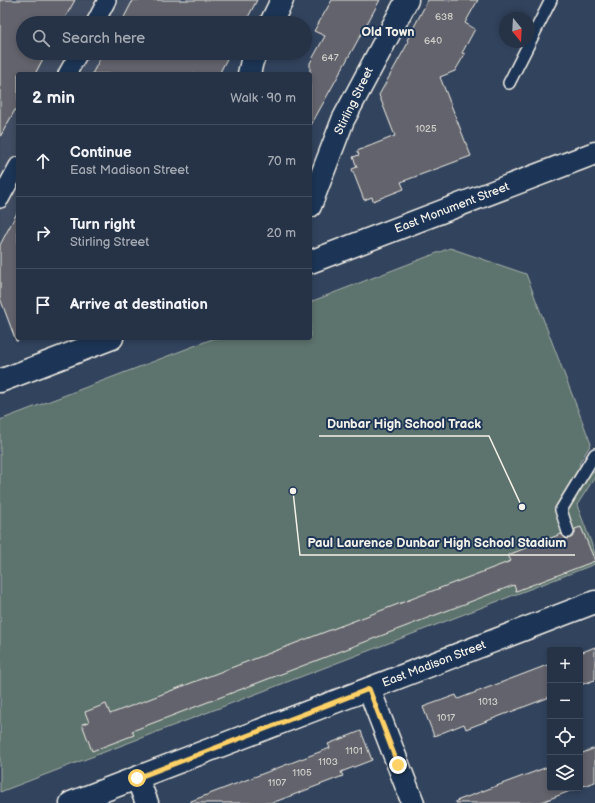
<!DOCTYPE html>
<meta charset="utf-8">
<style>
body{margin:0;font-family:"Balsamiq Sans",sans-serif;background:#2e3a4d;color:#f1f3f6}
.controls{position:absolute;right:12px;bottom:12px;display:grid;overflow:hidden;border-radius:4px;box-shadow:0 2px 6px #0003}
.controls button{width:36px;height:36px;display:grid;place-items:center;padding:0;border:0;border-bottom:1px solid #424d5f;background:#263246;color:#f1f3f6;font:20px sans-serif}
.compass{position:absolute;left:499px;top:12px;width:36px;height:36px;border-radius:50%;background:#263246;box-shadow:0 2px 6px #0003;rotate:162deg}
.stop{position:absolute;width:12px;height:12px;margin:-9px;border:3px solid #ffd166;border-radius:50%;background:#fff}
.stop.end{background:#ffd166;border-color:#fff;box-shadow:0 1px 4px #0008}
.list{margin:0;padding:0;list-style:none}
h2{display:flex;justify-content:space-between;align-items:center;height:52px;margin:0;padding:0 16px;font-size:17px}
h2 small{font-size:13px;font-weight:400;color:#a4aab3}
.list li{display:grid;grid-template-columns:26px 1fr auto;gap:12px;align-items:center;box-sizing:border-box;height:72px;padding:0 16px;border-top:1px solid #424d5f}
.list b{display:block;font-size:15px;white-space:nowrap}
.list p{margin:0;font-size:13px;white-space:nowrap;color:#a4aab3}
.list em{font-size:13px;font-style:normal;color:#a4aab3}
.icon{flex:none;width:22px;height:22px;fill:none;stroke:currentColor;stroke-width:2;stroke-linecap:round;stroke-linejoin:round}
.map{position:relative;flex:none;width:595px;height:803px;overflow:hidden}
.search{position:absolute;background:#263246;box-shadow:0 2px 6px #0003;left:16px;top:16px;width:296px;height:44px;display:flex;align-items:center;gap:10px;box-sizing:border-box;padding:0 14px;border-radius:22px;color:#a4aab3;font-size:15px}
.panel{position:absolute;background:#263246;box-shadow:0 2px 6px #0003;left:16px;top:72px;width:296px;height:268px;border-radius:4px}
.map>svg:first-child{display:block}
.built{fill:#404d62}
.green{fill:#5d736e;stroke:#a8b2ab}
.building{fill:#62646c;stroke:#f4f1e8}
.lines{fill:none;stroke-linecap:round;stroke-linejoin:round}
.service-casing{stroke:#f4f1e8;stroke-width:14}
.pedestrian-casing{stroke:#f4f1e8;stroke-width:20}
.minor-casing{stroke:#f4f1e8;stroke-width:25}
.primary-casing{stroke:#f4f1e8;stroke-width:25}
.service{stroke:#1d3557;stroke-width:11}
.pedestrian{stroke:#1d3557;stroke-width:17}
.minor{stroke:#1d3557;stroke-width:22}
.primary{stroke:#1d3557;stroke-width:22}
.route{stroke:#ffd166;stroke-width:5}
.labels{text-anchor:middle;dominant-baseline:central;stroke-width:4;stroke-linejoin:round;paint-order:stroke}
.number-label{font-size:10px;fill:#d0cec9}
.street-label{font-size:12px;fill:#f4f1e8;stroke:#1d3557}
.neighbourhood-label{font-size:13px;font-weight:bold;fill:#f4f1e8;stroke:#1d3557}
.leader{fill:none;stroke:#f4f1e8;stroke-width:1.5}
.callout-dot{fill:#f4f1e8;stroke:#1d3557;stroke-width:1.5}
.callout-label{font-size:13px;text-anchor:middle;font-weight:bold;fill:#f4f1e8;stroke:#1d3557;stroke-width:4;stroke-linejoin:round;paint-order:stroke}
</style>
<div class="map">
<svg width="595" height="803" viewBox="0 0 595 803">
<rect width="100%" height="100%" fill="#32435d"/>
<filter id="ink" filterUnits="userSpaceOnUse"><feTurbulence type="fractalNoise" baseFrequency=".025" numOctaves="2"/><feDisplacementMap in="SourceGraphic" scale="8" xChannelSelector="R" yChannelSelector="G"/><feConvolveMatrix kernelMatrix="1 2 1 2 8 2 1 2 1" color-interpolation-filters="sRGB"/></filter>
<g filter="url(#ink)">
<polygon class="built" points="0,0 249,0 234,23 23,23 23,53 227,53 222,74 18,74 18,327 0,287"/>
<polygon class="green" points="450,248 526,274 591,444 579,464 595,472 595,477 577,505 595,553 595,564 0,792 0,420 215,338 310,338 310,302"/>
<g class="building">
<polygon points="0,0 75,0 62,23 23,23 23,53 46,53 35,74 18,74 18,110 15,110 0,137"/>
<polygon points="133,0 257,0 245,23 121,23"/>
<polygon points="332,0 380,0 310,127 310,63 325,36 314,31"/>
<polygon points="428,0 478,0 465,23 475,29 462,53 465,54 455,71 440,77 471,156 401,182 404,189 373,201 372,197 364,200 352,169 357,167 353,157 359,155 357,151 395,136 379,95 409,41 407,40"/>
<polygon points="103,53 230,53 219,74 92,74"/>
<polygon points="18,211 18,341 16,341 0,298 0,245"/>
<polygon points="581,527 595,561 516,591 514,585 132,731 134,735 92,751 82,724 89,722 85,712 106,704 110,714 511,561 508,555 561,534 566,539 570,538 575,534 575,529"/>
<polygon points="595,647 595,680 580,685 580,653"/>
<polygon points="550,664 550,697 466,729 464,724 434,736 423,707 456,695 458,699"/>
<polygon points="361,731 372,760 341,772 343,776 272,803 191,803 191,801 330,748 328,744"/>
<polygon points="595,748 595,782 580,787 580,754"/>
<polygon points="550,766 550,788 578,788 539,803 456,803 456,801"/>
</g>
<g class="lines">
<g class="service-casing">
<g id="service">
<polyline points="509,83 551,0"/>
<polyline points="568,532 561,510 595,454"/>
</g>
</g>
<g class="pedestrian-casing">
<g id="pedestrian">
<polyline points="95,23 107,0"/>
<polyline points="67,74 79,53"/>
<polyline points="0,199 18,166"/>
</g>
</g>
<g class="minor-casing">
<g id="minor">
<polyline points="271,23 282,0"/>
<polyline points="249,74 252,61 256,53"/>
<polyline points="310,206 343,120 407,0"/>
<polyline points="369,689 413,803"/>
<polyline points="137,778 147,803"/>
</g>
</g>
<g class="primary-casing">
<g id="primary">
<polyline points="310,262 595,153"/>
<polyline points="0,381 112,338"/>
<polyline points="71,803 595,602"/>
</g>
</g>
<use href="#service" class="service"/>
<use href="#pedestrian" class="pedestrian"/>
<use href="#minor" class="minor"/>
<use href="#primary" class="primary"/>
</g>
</g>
<g class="lines" filter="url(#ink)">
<polyline class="route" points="137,778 369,689 398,765"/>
</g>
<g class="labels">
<g class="number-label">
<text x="444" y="17">638</text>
<text x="433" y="41">640</text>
<text x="330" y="58">647</text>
<text x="426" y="129">1025</text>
<text x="488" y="702">1013</text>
<text x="446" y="718">1017</text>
<text x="354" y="751">1101</text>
<text x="328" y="762">1103</text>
<text x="302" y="773">1105</text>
<text x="277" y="783">1107</text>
</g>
<g class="street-label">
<text transform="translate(354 101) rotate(-64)">Stirling Street</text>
<text transform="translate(452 208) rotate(-21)">East Monument Street</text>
<text transform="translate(434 664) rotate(-21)">East Madison Street</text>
</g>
<g class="neighbourhood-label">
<text x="388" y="32">Old Town</text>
</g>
</g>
<path class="leader" d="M522 507L489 436H319M293 491L300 555H575"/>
<g class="callout-dot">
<circle cx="522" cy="507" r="4"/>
<circle cx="293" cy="491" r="4"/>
</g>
<g class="callout-label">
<text x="404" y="428">Dunbar High School Track</text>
<text x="437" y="547">Paul Laurence Dunbar High School Stadium</text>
</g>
</svg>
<div class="controls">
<button>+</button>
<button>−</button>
<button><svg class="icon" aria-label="locate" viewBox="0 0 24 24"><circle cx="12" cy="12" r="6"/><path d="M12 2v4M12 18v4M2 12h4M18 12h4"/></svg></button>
<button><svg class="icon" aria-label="layers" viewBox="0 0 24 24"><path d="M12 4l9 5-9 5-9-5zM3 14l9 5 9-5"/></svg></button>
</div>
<svg class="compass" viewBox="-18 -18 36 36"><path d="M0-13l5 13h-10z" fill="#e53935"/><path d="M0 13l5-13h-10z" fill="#a4aab3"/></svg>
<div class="stop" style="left:137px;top:778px"></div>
<div class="stop end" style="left:398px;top:765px"></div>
<div class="search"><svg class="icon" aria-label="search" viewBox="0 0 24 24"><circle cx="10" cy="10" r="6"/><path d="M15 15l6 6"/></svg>Search here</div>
<section class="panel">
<h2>2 min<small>Walk · 90 m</small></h2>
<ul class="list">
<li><svg class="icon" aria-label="ahead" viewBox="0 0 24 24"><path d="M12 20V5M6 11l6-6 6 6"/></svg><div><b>Continue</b><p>East Madison Street</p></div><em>70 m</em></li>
<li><svg class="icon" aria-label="right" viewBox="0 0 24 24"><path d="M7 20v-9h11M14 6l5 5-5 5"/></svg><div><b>Turn right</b><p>Stirling Street</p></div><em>20 m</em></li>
<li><svg class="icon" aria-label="arrive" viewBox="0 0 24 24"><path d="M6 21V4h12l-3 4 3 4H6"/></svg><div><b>Arrive at destination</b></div></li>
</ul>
</section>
</div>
